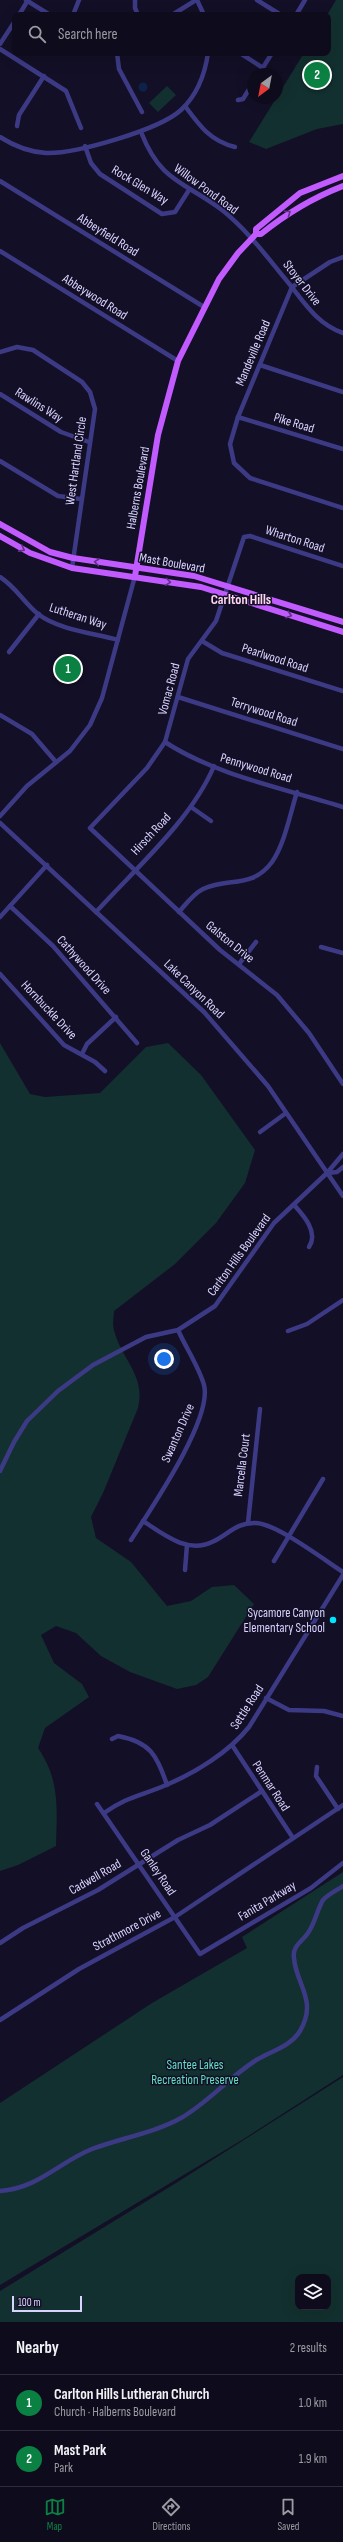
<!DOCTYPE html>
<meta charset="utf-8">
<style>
body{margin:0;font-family:"Sofia Sans Condensed",sans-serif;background:#1c1929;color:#f1f3f6}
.controls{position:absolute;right:12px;bottom:12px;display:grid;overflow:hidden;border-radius:8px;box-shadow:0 4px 16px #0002}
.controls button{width:36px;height:36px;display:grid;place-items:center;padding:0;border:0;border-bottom:1px solid #2e2b3b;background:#0e0b1c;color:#f1f3f6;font:20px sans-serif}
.compass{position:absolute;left:247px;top:68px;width:36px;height:36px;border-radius:50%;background:#0e0b1c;box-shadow:0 4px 16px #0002;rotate:212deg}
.scale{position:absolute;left:12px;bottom:10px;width:70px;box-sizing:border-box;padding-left:4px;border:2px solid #d9d4ff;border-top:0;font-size:11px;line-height:14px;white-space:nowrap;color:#d9d4ff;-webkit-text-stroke:3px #130f26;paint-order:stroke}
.you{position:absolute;left:164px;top:1359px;width:14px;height:14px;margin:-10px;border:3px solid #fff;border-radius:50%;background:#1a73e8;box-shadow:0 0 0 6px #1a73e833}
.badge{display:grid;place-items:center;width:26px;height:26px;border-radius:50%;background:#0b8043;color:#fff;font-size:13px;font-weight:700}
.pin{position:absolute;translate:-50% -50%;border:2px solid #fff;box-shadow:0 1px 4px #0006}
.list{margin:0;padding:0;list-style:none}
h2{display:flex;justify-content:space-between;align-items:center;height:52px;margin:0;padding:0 16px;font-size:17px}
h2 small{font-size:13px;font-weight:400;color:#9b9ba3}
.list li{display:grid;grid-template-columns:26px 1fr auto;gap:12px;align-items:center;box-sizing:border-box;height:56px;padding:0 16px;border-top:1px solid #2e2b3b}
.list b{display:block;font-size:15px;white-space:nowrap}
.list p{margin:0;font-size:13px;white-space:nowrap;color:#9b9ba3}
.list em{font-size:13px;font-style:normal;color:#9b9ba3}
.icon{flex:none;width:22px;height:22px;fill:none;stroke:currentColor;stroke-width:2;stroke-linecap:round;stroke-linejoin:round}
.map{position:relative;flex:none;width:343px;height:2322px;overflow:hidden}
.search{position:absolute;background:#0e0b1c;box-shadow:0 4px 16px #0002;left:12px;right:12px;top:12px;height:44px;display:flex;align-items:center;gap:10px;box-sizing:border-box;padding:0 14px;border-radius:8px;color:#9b9ba3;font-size:15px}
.sheet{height:164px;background:#0e0b1c}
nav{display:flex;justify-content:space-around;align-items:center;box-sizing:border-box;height:56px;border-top:1px solid #2e2b3b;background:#0e0b1c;font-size:11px;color:#9b9ba3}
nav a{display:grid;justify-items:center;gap:2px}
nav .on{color:#0b8043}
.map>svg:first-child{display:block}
.green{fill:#12302f;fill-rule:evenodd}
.water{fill:#0c2248}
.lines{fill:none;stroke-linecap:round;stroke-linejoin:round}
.minor{stroke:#3d3a85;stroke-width:4.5}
.major{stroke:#c25bff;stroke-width:6}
.oneway{stroke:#623188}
.poi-dot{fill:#00e5ff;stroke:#130f26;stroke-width:1.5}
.labels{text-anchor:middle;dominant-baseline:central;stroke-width:3;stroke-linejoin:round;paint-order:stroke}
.street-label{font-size:13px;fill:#d9d4ff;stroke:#130f26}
.poi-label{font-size:13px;fill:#d9d4ff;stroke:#130f26;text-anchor:end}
.park-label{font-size:13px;fill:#5fe0c0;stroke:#130f26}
.neighbourhood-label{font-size:14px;font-weight:bold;fill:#ffd6f0;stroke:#130f26}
</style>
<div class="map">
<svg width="343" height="2322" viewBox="0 0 343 2322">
<rect width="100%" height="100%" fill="#130f26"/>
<g class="green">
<polygon points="336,0 343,0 343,124 317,129 266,149 249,142 304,53 328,53 327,15"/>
<polygon points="167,86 176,95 158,112 149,103"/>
<path d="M0,1043L30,1094L45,1097L100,1093L146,1047L168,1043L201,1075L255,1150L245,1183L216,1223L175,1264L114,1311C114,1317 112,1324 114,1330C121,1359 146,1375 138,1408L103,1493L91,1517L96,1538L131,1562L167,1606L191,1601L212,1587L234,1585L254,1604L208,1677L196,1685L177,1689L130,1672L101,1656L76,1633L56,1626L41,1635L54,1663L82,1684L89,1697L45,1728L38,1748C60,1780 57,1808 56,1846L18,1865L0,1871Z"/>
<polygon points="343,1872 343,2075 242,2140 0,2285 0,2103 152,2003 247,1948 242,1937"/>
<path d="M343,2077V2322H0V2291L176,2183ZM298,2277H328V2307H298Z"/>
</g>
<circle class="water" cx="143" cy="87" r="4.5"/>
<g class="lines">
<g class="minor">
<polyline points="26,0 50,15"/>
<polyline points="135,0 135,8 138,15"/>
<polyline points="197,0 204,15"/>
<polyline points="257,0 281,15"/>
<polyline points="19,15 28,0"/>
<polyline points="73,15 79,0"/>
<polyline points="172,15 196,0"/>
<polyline points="296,15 305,0"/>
<polyline points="0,44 15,21"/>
<polyline points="0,49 66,91 81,128"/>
<polyline points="117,53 119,69 142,112"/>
<polyline points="240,53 263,68"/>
<polyline points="259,74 272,53"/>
<polyline points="238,100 243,99 253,83"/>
<path d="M185,106C199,125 210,141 235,147"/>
<polyline points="17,126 19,115 44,76"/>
<path d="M141,132C161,183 184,181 222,210C245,228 264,253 282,275C301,297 314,323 343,333"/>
<path d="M0,137C14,146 29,152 46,153C75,154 159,130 181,110C197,95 205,74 208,53"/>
<polyline points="85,146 91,163 100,174 162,214 175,212 189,190"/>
<polyline points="0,181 204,307"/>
<polyline points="0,251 178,361"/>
<polyline points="343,257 330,262 292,287 238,417 230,444 234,463 250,478 343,508"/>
<polyline points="0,352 17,347 33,350 82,382 90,392 95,409 72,568"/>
<polyline points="260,365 343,392"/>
<polyline points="0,394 61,432 89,442"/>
<polyline points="238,417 343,449"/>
<polyline points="0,461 58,496 81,499"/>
<polyline points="343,566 250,536 244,537 216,621 188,659 165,742 147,768 90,828 220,950 277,995 309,1033 343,1084"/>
<path d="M0,577C16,587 24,603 38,614C59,630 93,633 118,640"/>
<polyline points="202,641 222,653 343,691"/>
<polyline points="9,652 39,614"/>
<polyline points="178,697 343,749"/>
<polyline points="0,715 32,734 56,762"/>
<path d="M165,742C215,775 286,789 343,807"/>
<polyline points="191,807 211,821"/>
<polyline points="0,816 27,786 70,751 90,725 102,698 135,576"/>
<polyline points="0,823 204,1012 268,1086 343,1196"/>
<polyline points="10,906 53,946 137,1043"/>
<path d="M96,912C135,869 192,819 214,766"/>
<path d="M179,912C186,904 193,894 203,889C229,877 252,889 272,862C285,843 290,814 297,792"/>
<polyline points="0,917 47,865"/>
<polyline points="321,947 343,953"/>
<polyline points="239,964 256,942"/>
<polyline points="0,974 64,1045 95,1062 105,1071"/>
<polyline points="82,1054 87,1044 116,1017"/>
<polyline points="260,1132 286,1113"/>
<polyline points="327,1173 337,1172 343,1167"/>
<path d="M294,1205C303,1215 319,1232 309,1247"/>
<polyline points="288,1331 307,1324 343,1300"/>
<polyline points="0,1471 14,1442 27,1421 58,1391 93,1365 146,1337 178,1330 215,1306 274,1223 327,1173 343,1154"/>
<path d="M143,1521C163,1534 187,1554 212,1542C228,1535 236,1522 256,1523C277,1524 323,1559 343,1572"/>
<polyline points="248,1523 260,1409"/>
<path d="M131,1540C150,1510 213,1419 204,1385C199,1367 186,1348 178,1330"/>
<polyline points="274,1561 323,1479"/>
<polyline points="185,1570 187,1545"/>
<polyline points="266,1698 289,1710 324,1711 343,1716"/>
<path d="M112,1739L118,1736C150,1742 157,1755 167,1785"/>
<polyline points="232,1745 293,1838"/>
<polyline points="317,1767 316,1776 338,1809"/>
<polyline points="97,1804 200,1954 311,1888 343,1863"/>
<path d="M104,1813C128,1796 141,1796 166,1785C195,1773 229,1752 249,1727L343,1575"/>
<polyline points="0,1943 23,1928 98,1890 178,1840 210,1825 262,1791"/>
<polyline points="0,2020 79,1969 175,1917 343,1805"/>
<path d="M0,2191C39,2188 59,2162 92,2149C121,2138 154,2133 181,2118C209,2102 230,2076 258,2059C272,2051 291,2046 300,2031C318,2000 296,1985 294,1958C292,1946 302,1942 308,1933C315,1923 317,1910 323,1900C327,1895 337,1890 343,1886"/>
</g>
<g class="major">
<polyline points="256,234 256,229 300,193 343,176"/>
<polyline points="0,524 50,552 73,558 194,576 343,622"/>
<polyline points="0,536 30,553 72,568 201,587 343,632"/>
<path d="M135,576L158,435L178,361L219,279L238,253L256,234H261C287,213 312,198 343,186"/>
</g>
</g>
<defs><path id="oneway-chevron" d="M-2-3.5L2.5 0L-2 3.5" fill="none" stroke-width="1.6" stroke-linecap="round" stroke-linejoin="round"/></defs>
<g class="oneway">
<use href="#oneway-chevron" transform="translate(288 213) rotate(-35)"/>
<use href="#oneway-chevron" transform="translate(22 549) rotate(28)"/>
<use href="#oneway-chevron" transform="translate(97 562) rotate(-172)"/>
<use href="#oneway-chevron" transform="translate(168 582) rotate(8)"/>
<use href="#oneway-chevron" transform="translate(289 615) rotate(18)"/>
</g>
<circle class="poi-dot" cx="333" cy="1620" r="4"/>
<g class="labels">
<g class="street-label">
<text transform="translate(140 185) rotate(31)">Rock Glen Way</text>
<text transform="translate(206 189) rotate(36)">Willow Pond Road</text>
<text transform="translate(108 235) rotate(32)">Abbeyfield Road</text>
<text transform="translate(302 283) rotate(52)">Stoyer Drive</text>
<text transform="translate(95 297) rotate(32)">Abbeywood Road</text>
<text transform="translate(253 353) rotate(-67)">Mandeville Road</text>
<text transform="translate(39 405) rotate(32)">Rawlins Way</text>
<text transform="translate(294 423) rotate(17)">Pike Road</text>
<text transform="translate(76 461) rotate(-82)">West Hartland Circle</text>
<text transform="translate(138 488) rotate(-80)">Halberns Boulevard</text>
<text transform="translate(295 539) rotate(18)">Wharton Road</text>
<text transform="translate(172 563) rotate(10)">Mast Boulevard</text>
<text transform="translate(78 616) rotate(18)">Lutheran Way</text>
<text transform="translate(275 658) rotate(18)">Pearlwood Road</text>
<text transform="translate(169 689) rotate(-75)">Vomac Road</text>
<text transform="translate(264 712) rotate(18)">Terrywood Road</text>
<text transform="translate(256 768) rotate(17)">Pennywood Road</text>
<text transform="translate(151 834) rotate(-47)">Hirsch Road</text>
<text transform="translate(230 942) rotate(39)">Galston Drive</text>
<text transform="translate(84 965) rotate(48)">Cathywood Drive</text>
<text transform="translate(194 989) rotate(44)">Lake Canyon Road</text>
<text transform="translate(49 1010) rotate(47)">Hornbuckle Drive</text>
<text transform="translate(239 1255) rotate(-54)">Carlton Hills Boulevard</text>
<text transform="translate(178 1433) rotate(-66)">Swanton Drive</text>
<text transform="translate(242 1465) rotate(-83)">Marcella Court</text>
<text transform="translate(247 1707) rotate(-57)">Settle Road</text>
<text transform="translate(271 1786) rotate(57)">Penmar Road</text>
<text transform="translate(158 1872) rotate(56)">Ganley Road</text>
<text transform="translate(95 1877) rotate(-30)">Cadwell Road</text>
<text transform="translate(267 1901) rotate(-31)">Fanita Parkway</text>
<text transform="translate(127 1930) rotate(-28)">Strathmore Drive</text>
</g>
<g class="poi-label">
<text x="325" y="1613">Sycamore Canyon<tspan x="325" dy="15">Elementary School</tspan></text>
</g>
<g class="park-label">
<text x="195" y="2065">Santee Lakes<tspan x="195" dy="15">Recreation Preserve</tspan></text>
</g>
<g class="neighbourhood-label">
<text x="241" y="599">Carlton Hills</text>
</g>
</g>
</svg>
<div class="controls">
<button><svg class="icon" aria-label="layers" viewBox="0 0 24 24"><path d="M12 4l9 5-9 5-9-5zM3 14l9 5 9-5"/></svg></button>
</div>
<svg class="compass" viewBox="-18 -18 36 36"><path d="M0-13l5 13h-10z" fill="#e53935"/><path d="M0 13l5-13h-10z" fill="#9b9ba3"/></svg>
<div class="scale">100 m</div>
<div class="you"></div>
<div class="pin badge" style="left:68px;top:669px">1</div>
<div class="pin badge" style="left:317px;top:75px">2</div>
<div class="search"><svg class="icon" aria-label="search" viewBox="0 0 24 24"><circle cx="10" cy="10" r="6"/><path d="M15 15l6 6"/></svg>Search here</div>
</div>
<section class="sheet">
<h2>Nearby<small>2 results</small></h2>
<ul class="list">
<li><span class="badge">1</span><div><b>Carlton Hills Lutheran Church</b><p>Church · Halberns Boulevard</p></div><em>1.0 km</em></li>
<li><span class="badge">2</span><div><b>Mast Park</b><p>Park</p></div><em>1.9 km</em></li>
</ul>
</section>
<nav>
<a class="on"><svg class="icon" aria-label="map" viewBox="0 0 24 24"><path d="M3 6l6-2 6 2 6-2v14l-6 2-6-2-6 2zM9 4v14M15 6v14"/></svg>Map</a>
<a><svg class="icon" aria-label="directions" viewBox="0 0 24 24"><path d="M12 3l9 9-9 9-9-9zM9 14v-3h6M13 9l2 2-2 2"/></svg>Directions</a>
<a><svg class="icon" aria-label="saved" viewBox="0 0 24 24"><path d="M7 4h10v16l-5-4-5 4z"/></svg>Saved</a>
</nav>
